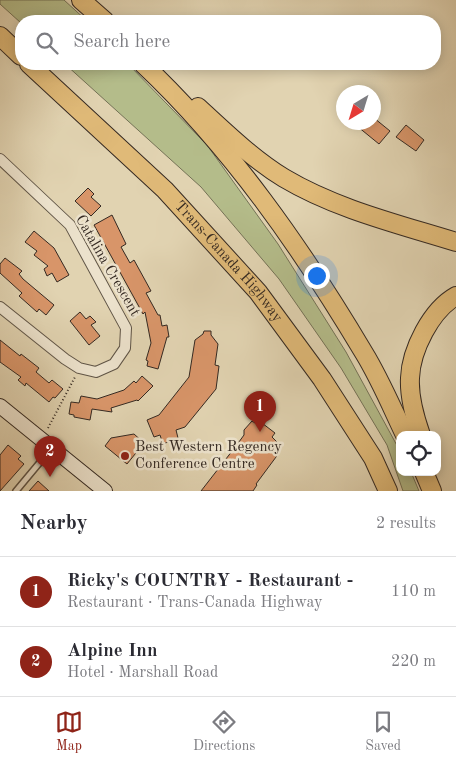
<!DOCTYPE html>
<meta charset="utf-8">
<style>
body{margin:0;font-family:"Old Standard TT",serif;background:#f2f2f3;color:#2b2b33}
.controls{position:absolute;right:15px;bottom:15px;display:grid;overflow:hidden;border-radius:10px;box-shadow:0 2px 12px #0003}
.controls button{width:45px;height:45px;display:grid;place-items:center;padding:0;border:0;border-bottom:1px solid #e1e1e2;background:#fff;color:#2b2b33;font:25px sans-serif}
.compass{position:absolute;left:336px;top:85px;width:45px;height:45px;border-radius:50%;background:#fff;box-shadow:0 2px 12px #0003;rotate:218deg}
.you{position:absolute;left:316px;top:275px;width:18px;height:18px;margin:-12px;border:4px solid #fff;border-radius:50%;background:#1a73e8;box-shadow:0 0 0 8px #1a73e833}
.badge{display:grid;place-items:center;width:32px;height:32px;border-radius:50%;background:#8f2418;color:#fff;font-size:16px;font-weight:700}
.pin{position:absolute;translate:-50% -41px;filter:drop-shadow(0 1px 2px #0008)}
.pin::after{content:'';position:absolute;top:26px;width:18px;height:15px;background:inherit;clip-path:polygon(0 0,100% 0,50% 100%)}
.list{margin:0;padding:0;list-style:none}
h2{display:flex;justify-content:space-between;align-items:center;height:65px;margin:0;padding:0 20px;font-size:21px}
h2 small{font-size:16px;font-weight:400;color:#7c7c81}
.list li{display:grid;grid-template-columns:32px 1fr auto;gap:15px;align-items:center;box-sizing:border-box;height:70px;padding:0 20px;border-top:1px solid #e1e1e2}
.list b{display:block;font-size:19px;white-space:nowrap}
.list p{margin:0;font-size:16px;white-space:nowrap;color:#7c7c81}
.list em{font-size:16px;font-style:normal;color:#7c7c81}
.icon{flex:none;width:28px;height:28px;fill:none;stroke:currentColor;stroke-width:2;stroke-linecap:round;stroke-linejoin:round}
.map{position:relative;flex:none;width:456px;height:491px;overflow:hidden}
.search{position:absolute;background:#fff;box-shadow:0 2px 12px #0003;left:15px;right:15px;top:15px;height:55px;display:flex;align-items:center;gap:12px;box-sizing:border-box;padding:0 18px;border-radius:20px;color:#7c7c81;font-size:19px}
.sheet{height:205px;background:#fff}
nav{display:flex;justify-content:space-around;align-items:center;box-sizing:border-box;height:70px;border-top:1px solid #e1e1e2;background:#fff;font-size:14px;color:#7c7c81}
nav a{display:grid;justify-items:center;gap:2px}
nav .on{color:#8f2418}
.map>svg:first-child{display:block}
.green{fill:#b4bc8a;stroke:#747256}
.building{fill:#d89569;stroke:#342922}
.lines{fill:none;stroke-linecap:round;stroke-linejoin:round}
.service-casing{stroke:#5f5446;stroke-width:8}
.minor-casing{stroke:#5f5446;stroke-width:12}
.secondary-casing{stroke:#342922;stroke-width:16}
.motorway-casing{stroke:#342922;stroke-width:20}
.path{stroke:#342922;stroke-width:2;stroke-dasharray:1 2.5;stroke-linecap:butt}
.service{stroke:#ece2cc;stroke-width:5}
.minor{stroke:#ece2cc;stroke-width:10}
.secondary{stroke:#ece2cc;stroke-width:14}
.motorway{stroke:#e0ba78;stroke-width:18}
.poi-dot{fill:#8f2418;stroke:#ece2cc;stroke-width:2}
.labels{text-anchor:middle;dominant-baseline:central;stroke-width:5;stroke-linejoin:round;paint-order:stroke}
.street-label{font-size:15px;fill:#342922;stroke:#ece2cc}
.poi-label{font-size:15px;fill:#342922;stroke:#ece2cc;text-anchor:start}
</style>
<div class="map">
<svg width="456" height="491" viewBox="0 0 456 491">
<rect width="100%" height="100%" fill="#e1d3b1"/>
<filter id="stains"><feTurbulence type="fractalNoise" baseFrequency=".004" numOctaves="4"/><feColorMatrix values="0 0 0 0 .2 0 0 0 0 .09 0 0 0 0 .02 0 0 0 .5 -.17"/></filter>
<radialGradient id="worn" r=".72"><stop offset=".6" stop-color="#630" stop-opacity="0"/><stop offset="1" stop-color="#630" stop-opacity=".3"/></radialGradient>
<g class="green">
<polygon points="0,0 64,0 87,21 21,21 21,23 0,4"/>
<polygon points="65,64 128,64 207,145 278,244 346,352 400,451 400,472 411,472 419,491 403,491 387,445 341,368 279,279 201,187"/>
</g>
<g class="building">
<polygon points="374,118 390,131 379,144 352,122 374,122"/>
<polygon points="406,125 424,140 416,151 396,137"/>
<polygon points="88,188 94,194 91,197 101,206 91,216 75,201"/>
<polygon points="112,215 126,244 121,247 130,263 134,260 151,291 146,293 158,315 160,315 162,326 167,325 169,337 167,337 158,369 147,366 148,361 146,360 151,343 145,312 143,314 94,225"/>
<polygon points="34,231 54,248 69,275 57,282 52,273 47,276 44,269 48,266 34,255 37,251 25,242"/>
<polygon points="5,258 22,271 19,274 23,279 54,305 46,315 39,309 37,312 19,296 22,293 0,273 0,264"/>
<polygon points="80,312 86,319 90,316 96,322 91,325 100,336 89,345 70,321"/>
<polygon points="204,331 211,331 211,335 218,344 215,365 219,366 216,389 185,427 176,430 178,438 163,444 160,435 154,437 147,420 159,415 189,377 195,340 203,334"/>
<polygon points="0,340 20,356 21,354 39,368 36,372 49,383 52,380 63,389 55,398 53,397 49,402 26,383 25,386 18,380 21,377 0,362"/>
<polygon points="142,376 153,386 138,401 137,400 111,408 112,412 92,409 90,420 74,417 74,415 69,414 71,402 79,403 81,396 97,399 124,390 134,381 136,383"/>
<polygon points="258,420 275,433 272,437 277,442 273,447 279,453 256,484 257,485 253,491 201,491 236,446 244,435 244,430 252,421 255,423"/>
<polygon points="134,434 144,443 127,464 105,446 111,438"/>
<polygon points="8,445 21,456 18,459 24,464 0,491 0,455"/>
<polygon points="38,481 49,491 29,491"/>
</g>
<g class="lines">
<g class="service-casing">
<polyline id="service" points="16,491 51,449"/>
</g>
<g class="minor-casing">
<polyline id="minor" points="0,159 70,225 126,328 125,348 114,364 96,372 79,368 65,359 0,307"/>
</g>
<g class="secondary-casing">
<polyline id="secondary" points="0,406 105,491"/>
</g>
<g class="motorway-casing">
<g id="motorway">
<polyline points="81,0 105,21"/>
<polyline points="0,36 21,56"/>
<path id="s1" d="M29,64L165,190L258,292L322,379L373,458L388,491"/>
<path d="M143,64C231,147 302,249 364,353C380,379 392,408 405,435"/>
<path d="M198,107C225,132 253,159 284,178C336,209 398,224 456,242"/>
<path d="M421,435C415,418 409,396 410,378C411,350 431,310 456,296"/>
<polyline points="424,472 432,491"/>
</g>
</g>
<polyline class="path" points="48,428 75,377"/>
<use href="#service" class="service"/>
<use href="#minor" class="minor"/>
<use href="#secondary" class="secondary"/>
<use href="#motorway" class="motorway"/>
</g>
<circle class="poi-dot" cx="125" cy="456" r="5"/>
<g class="labels">
<g class="street-label">
<text stroke="none"><textPath href="#s1" startOffset="281">Trans-Canada Highway</textPath></text>
<text transform="translate(107 266) rotate(60)">Catalina Crescent</text>
</g>
<g class="poi-label">
<text x="135" y="447">Best Western Regency<tspan x="135" dy="17">Conference Centre</tspan></text>
</g>
</g>
<rect width="100%" height="100%" filter="url(#stains)"/>
<rect width="100%" height="100%" fill="url(#worn)"/>
</svg>
<div class="controls">
<button><svg class="icon" aria-label="locate" viewBox="0 0 24 24"><circle cx="12" cy="12" r="6"/><path d="M12 2v4M12 18v4M2 12h4M18 12h4"/></svg></button>
</div>
<svg class="compass" viewBox="-18 -18 36 36"><path d="M0-13l5 13h-10z" fill="#e53935"/><path d="M0 13l5-13h-10z" fill="#7c7c81"/></svg>
<div class="you"></div>
<div class="pin badge" style="left:260px;top:432px">1</div>
<div class="pin badge" style="left:50px;top:477px">2</div>
<div class="search"><svg class="icon" aria-label="search" viewBox="0 0 24 24"><circle cx="10" cy="10" r="6"/><path d="M15 15l6 6"/></svg>Search here</div>
</div>
<section class="sheet">
<h2>Nearby<small>2 results</small></h2>
<ul class="list">
<li><span class="badge">1</span><div><b>Ricky's COUNTRY - Restaurant -</b><p>Restaurant · Trans-Canada Highway</p></div><em>110 m</em></li>
<li><span class="badge">2</span><div><b>Alpine Inn</b><p>Hotel · Marshall Road</p></div><em>220 m</em></li>
</ul>
</section>
<nav>
<a class="on"><svg class="icon" aria-label="map" viewBox="0 0 24 24"><path d="M3 6l6-2 6 2 6-2v14l-6 2-6-2-6 2zM9 4v14M15 6v14"/></svg>Map</a>
<a><svg class="icon" aria-label="directions" viewBox="0 0 24 24"><path d="M12 3l9 9-9 9-9-9zM9 14v-3h6M13 9l2 2-2 2"/></svg>Directions</a>
<a><svg class="icon" aria-label="saved" viewBox="0 0 24 24"><path d="M7 4h10v16l-5-4-5 4z"/></svg>Saved</a>
</nav>
